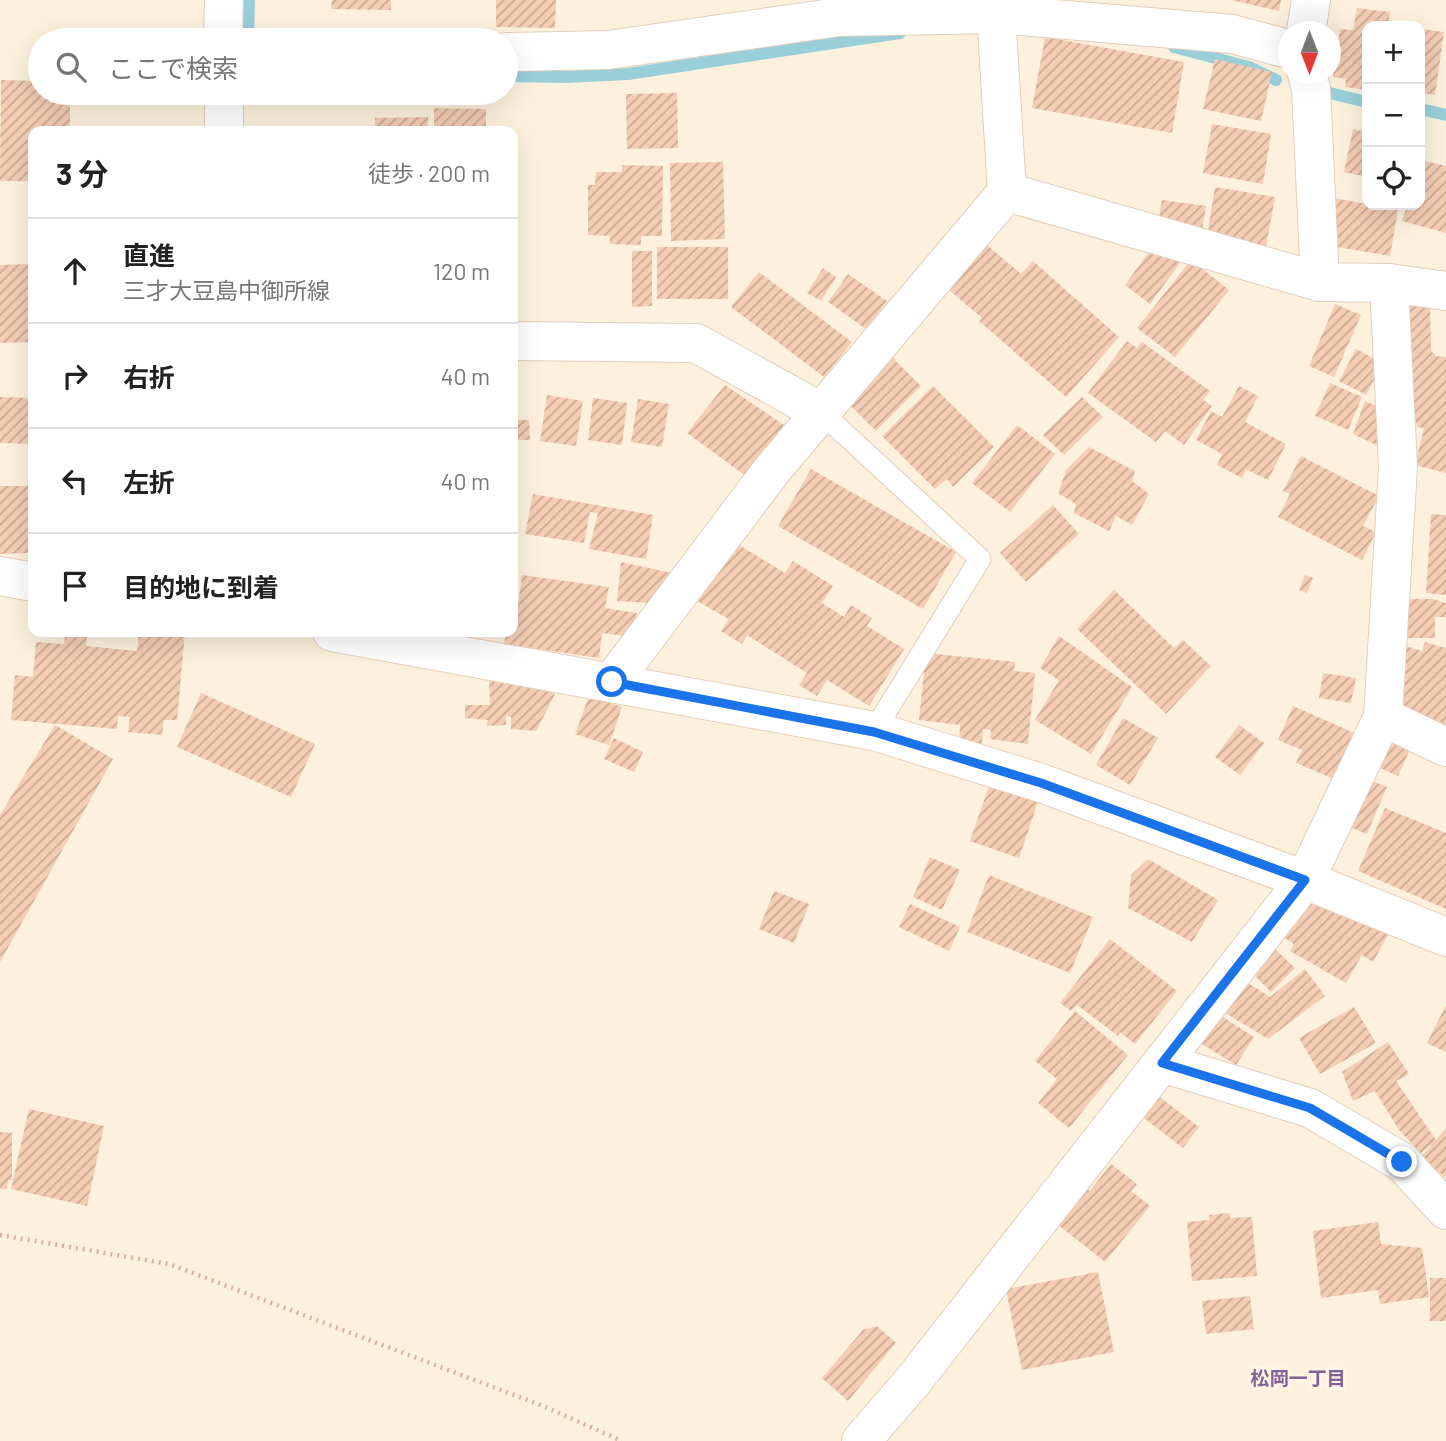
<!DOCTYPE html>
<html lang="ja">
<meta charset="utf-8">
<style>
body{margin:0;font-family:Barlow,"Noto Sans JP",sans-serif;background:#f6f6f6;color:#222}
.controls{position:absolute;right:21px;top:21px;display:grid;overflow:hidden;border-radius:14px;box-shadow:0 7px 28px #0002}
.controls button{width:63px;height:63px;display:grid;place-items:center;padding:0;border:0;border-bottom:2px solid #e0e0e0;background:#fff;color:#222;font:35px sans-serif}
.compass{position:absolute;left:1278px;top:21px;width:63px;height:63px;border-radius:50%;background:#fff;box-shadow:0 7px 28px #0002;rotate:180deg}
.stop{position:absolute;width:21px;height:21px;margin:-16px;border:5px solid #1a73e8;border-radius:50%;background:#fff}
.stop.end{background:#1a73e8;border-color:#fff;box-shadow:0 2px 7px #0008}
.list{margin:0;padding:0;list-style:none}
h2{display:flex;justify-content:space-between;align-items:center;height:91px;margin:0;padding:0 28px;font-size:30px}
h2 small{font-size:23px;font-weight:400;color:#767676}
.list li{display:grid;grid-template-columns:46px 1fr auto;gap:21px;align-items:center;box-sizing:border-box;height:105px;padding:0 28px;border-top:2px solid #e0e0e0}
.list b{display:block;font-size:26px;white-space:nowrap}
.list p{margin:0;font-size:23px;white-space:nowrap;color:#767676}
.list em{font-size:23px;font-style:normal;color:#767676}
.icon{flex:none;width:38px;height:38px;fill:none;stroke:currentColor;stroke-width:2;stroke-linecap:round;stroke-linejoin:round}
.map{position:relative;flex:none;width:1446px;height:1441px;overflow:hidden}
.search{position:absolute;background:#fff;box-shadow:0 7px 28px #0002;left:28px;top:28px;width:490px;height:77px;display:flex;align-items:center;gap:18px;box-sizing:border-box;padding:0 24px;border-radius:38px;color:#767676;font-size:26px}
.panel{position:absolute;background:#fff;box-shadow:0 7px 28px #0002;left:28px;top:126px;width:490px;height:511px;border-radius:14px}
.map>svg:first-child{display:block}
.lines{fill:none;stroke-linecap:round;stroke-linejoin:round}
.stream{stroke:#98cfd9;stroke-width:12}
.building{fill:url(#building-hatch)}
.lane-casing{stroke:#e1cdba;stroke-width:23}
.street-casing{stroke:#e1cdba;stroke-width:40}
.secondary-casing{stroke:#e9cfb9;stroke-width:40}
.path{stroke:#d8b198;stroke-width:4.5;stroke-dasharray:2 5;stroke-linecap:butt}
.lane{stroke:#fff;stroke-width:21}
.street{stroke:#fff;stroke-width:38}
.secondary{stroke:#fff;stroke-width:38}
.route{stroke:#1a73e8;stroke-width:9}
.labels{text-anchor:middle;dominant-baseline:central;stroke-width:6;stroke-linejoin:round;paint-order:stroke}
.neighbourhood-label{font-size:19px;font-weight:bold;fill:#856098;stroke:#fff5e5}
</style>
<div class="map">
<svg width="1446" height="1441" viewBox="0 0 1446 1441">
<defs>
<pattern id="building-hatch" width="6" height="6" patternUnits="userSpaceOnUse" patternTransform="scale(1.75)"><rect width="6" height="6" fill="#f4cdb4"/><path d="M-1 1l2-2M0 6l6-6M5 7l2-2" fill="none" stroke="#caa994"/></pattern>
</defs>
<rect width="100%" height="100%" fill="#fdf1de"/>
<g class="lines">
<g class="stream">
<polyline points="248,37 249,0"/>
<polyline points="1174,47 1249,67 1276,80"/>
<polyline points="506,76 566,77 628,74 900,33"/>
<polyline points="1317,90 1367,102"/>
<polyline points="1420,109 1446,115"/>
</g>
</g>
<g class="building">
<polygon points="332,0 391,0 391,10 331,9"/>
<polygon points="496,0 556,0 555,28 496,27"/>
<polygon points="1231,0 1281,0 1279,11"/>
<polygon points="1357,8 1390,12 1388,26 1367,26 1367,90 1345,87 1346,79 1333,77 1340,29 1353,30"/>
<polygon points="1420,29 1444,32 1435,95 1420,93"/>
<polygon points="1045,37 1184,62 1172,133 1032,108"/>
<polygon points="1215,59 1272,72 1261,121 1203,109"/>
<polygon points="1,80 40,81 40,93 70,93 70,131 33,131 33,181 0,181"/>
<polygon points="677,93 678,148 627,149 626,94"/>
<polygon points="434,108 486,109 486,131 434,131"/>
<polygon points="428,117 428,131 375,131 375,118"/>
<polygon points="1212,124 1271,134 1263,184 1203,173"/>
<polygon points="1353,129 1367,132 1367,177 1344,172"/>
<polygon points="1421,160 1446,166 1446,233 1402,221 1407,205 1420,205"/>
<polygon points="723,162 725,239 671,241 670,163"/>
<polygon points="622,165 663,166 662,236 641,236 641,245 610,244 610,236 588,235 588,185 595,185 596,172 622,172"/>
<polygon points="1215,187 1275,197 1266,246 1207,236"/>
<polygon points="1334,198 1398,210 1390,256 1326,245"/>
<polygon points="1162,200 1206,206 1202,230 1158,223"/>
<polygon points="987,245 1021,274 1033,261 1119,337 1066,397 979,321 982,318 949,290"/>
<polygon points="1154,245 1180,263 1150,304 1125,285"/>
<rect x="657" y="247" width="71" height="52"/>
<polygon points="632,251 652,251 652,306 632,307"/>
<polygon points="1191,260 1229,290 1175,357 1137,328"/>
<polygon points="33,264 33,342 0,343 0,265"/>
<polygon points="823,268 836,277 821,301 807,293"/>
<polygon points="759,272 852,342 824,377 731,307"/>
<polygon points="848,274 887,301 866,329 828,302"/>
<polygon points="1335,304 1361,315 1334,377 1309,366"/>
<polygon points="1408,304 1430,305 1431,351 1436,356 1446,357 1446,473 1415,465 1424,428 1417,427 1408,382"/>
<polygon points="1127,341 1137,348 1142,342 1210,391 1203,400 1212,406 1184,445 1165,431 1156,442 1088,393"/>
<polygon points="1356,349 1383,363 1366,395 1339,381"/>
<polygon points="890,355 921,386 876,431 845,400"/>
<polygon points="1330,383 1362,397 1348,430 1315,416"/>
<polygon points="725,385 784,425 746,476 687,433"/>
<polygon points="933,386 994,447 953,487 947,479 935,489 882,436"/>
<polygon points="1239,386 1258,396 1245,422 1286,444 1268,480 1246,469 1242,478 1217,465 1222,454 1196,440 1211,411 1222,417"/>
<polygon points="547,395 583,401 576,446 540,441"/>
<polygon points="0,397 33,398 33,444 0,443"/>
<polygon points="1082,397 1103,417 1064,455 1043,435"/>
<polygon points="593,398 627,403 622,445 588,440"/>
<polygon points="638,399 669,404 662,447 631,442"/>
<polygon points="1365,401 1389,411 1391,452 1353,434"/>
<polygon points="513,414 515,414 515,420 529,420 530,440 513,440"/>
<polygon points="1017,425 1055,454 1010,512 972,483"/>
<polygon points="1089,447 1135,471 1132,481 1149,494 1132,525 1116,516 1109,531 1074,513 1076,504 1058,493 1067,469"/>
<polygon points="1301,456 1379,496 1363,526 1376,532 1362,560 1278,517 1290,494 1283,491"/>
<polygon points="811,469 956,552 923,609 778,526"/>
<polygon points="0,486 33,486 33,566 29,566 28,553 0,554"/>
<polygon points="533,494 653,515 646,559 589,549 598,513 590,512 584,543 525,534"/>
<polygon points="1053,505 1079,534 1026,582 1000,553"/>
<polygon points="1431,514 1446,515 1446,595 1426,593"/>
<polygon points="734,542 785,573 793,561 833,586 822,603 844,617 851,605 872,618 867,626 904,649 869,706 827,680 817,696 799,685 807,673 747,635 742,644 721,631 729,619 697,601"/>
<polygon points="621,562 672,573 650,603 617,601"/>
<polygon points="522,575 609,587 605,608 637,613 633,637 602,633 599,658 504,644 506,632 513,632 513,619 516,619"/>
<polygon points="1305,575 1313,578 1307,593 1299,590"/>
<polygon points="1114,590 1174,648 1183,640 1211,666 1166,714 1077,629"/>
<polygon points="1403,599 1432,599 1446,603 1446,617 1435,617 1435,638 1403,638"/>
<polygon points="65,632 87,634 86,646 137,651 139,632 185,632 177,720 164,720 162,735 128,732 130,717 118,716 117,729 11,720 15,675 33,677 36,642 64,644"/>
<polygon points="1059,636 1132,687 1091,754 1035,720 1059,680 1040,668"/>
<polygon points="1425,642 1446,648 1446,732 1398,713 1404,690 1395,687 1406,646 1422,651"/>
<polygon points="926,653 1015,662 1014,671 1035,673 1028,744 990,739 991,730 983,729 982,745 959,743 960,725 919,720"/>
<polygon points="1323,673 1356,678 1351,703 1319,698"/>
<polygon points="489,680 537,688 555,694 536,731 511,729 511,717 506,716 506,725 487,726 488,720 465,718 465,705 490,705"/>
<polygon points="201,693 315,744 291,797 177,747"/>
<polygon points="589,696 622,707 609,745 575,734"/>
<polygon points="1293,706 1366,738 1346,784 1296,763 1302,750 1278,740"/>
<polygon points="1123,718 1158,738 1130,785 1096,765"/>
<polygon points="55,725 113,759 0,962 0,815"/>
<polygon points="1239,725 1264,743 1240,775 1215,757"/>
<polygon points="1390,727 1415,738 1398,776 1373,765"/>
<polygon points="614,738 643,752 634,772 604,759"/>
<polygon points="1367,779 1387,787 1367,834 1347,826"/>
<polygon points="991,780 1040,796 1019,858 970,841"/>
<polygon points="1385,808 1446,833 1446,909 1358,871"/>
<polygon points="930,857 960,870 942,910 913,897"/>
<polygon points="1148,859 1218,900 1192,942 1128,908 1131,875"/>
<polygon points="989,875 1093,917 1070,973 967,932"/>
<polygon points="1307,889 1388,935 1373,962 1362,955 1346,983 1290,951 1294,944 1280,935"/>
<polygon points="774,891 809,904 794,943 759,929"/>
<polygon points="910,904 960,927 949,951 899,927"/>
<polygon points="1110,939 1177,991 1135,1044 1120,1032 1118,1036 1077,1005 1071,1011 1060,1003"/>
<polygon points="1276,950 1295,968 1271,992 1253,974"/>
<polygon points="1305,969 1325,996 1268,1039 1217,1008 1240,978 1270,997"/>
<polygon points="1446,1005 1446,1052 1427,1043"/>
<polygon points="1354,1007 1376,1043 1320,1074 1299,1038"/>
<polygon points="1075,1011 1128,1055 1069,1128 1038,1103 1057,1079 1035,1061"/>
<polygon points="1215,1012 1254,1037 1236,1065 1197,1041"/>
<polygon points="1388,1042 1409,1074 1396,1081 1436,1140 1446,1128 1446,1178 1421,1157 1433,1143 1421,1153 1399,1130 1375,1091 1353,1101 1342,1072"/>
<polygon points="1156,1094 1199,1127 1183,1148 1140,1115"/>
<polygon points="29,1109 104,1126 87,1206 11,1189"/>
<polygon points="0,1132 12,1133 12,1180 8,1180 7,1189 0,1189"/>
<polygon points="1111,1164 1137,1184 1131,1191 1150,1206 1105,1262 1052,1220 1081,1184 1090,1191"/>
<polygon points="1229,1213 1230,1218 1252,1217 1257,1276 1192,1281 1187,1222 1210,1220 1209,1215"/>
<polygon points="1378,1222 1381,1244 1422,1248 1429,1297 1380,1304 1378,1290 1321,1298 1313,1231"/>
<polygon points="1098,1272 1114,1352 1022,1370 1006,1289"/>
<rect x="1430" y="1278" width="16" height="43"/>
<polygon points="1250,1296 1254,1329 1206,1334 1202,1301"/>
<polygon points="877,1326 896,1343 848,1401 822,1378 863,1330"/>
</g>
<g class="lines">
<g class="lane-casing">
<polyline id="lane" points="821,412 980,559 874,731"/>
</g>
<g class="street-casing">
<g id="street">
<polyline points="1306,32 1311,0"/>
<polyline points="223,40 224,0"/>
<polyline points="506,52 608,50 839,17 996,14 1232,34 1288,49"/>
<polyline points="1307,74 1311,88 1320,282 1389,283 1446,291"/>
<polyline points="224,93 224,131"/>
<polyline points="1007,192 1320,282"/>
<polyline points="513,341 696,343 821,412"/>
<polyline points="612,682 772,470 1007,192 996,14"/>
<polyline points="1383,717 1446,747"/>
<polyline points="1162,1063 1310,1108 1402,1162 1446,1210"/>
<polyline points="861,1441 913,1381 1305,880 1383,717 1398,467 1389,283"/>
</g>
</g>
<g class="secondary-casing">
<g id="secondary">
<polyline points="0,576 33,582"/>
<polyline points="332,632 874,731 1041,783 1305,880 1446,937"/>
</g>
</g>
<polyline class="path" points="0,1235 169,1264 543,1406 622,1441"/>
<use href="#lane" class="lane"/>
<use href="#street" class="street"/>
<use href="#secondary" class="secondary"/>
</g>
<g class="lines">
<polyline class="route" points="612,682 874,732 1041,783 1305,880 1162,1063 1310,1108 1402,1162"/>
</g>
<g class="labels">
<g class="neighbourhood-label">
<text x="1298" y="1377">松岡一丁目</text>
</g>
</g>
</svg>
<div class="controls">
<button>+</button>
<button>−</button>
<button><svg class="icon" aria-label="locate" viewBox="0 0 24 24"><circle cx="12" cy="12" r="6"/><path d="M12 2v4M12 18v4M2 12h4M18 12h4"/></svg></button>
</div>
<svg class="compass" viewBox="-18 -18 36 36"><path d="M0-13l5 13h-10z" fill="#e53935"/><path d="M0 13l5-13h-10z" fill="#767676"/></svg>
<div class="stop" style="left:612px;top:682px"></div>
<div class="stop end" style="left:1402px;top:1162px"></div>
<div class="search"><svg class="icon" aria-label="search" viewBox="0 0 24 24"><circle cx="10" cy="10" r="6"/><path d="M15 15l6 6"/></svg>ここで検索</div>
<section class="panel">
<h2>3 分<small>徒歩 · 200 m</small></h2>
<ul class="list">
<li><svg class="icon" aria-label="ahead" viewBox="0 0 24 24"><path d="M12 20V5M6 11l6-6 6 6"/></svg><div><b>直進</b><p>三才大豆島中御所線</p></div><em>120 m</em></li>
<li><svg class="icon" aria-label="right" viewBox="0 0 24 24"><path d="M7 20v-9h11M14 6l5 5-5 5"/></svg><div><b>右折</b></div><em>40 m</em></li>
<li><svg class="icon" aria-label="left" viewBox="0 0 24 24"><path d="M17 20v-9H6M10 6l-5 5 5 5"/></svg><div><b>左折</b></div><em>40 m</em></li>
<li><svg class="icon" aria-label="arrive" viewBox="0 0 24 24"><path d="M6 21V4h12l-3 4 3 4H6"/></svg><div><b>目的地に到着</b></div></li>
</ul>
</section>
</div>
